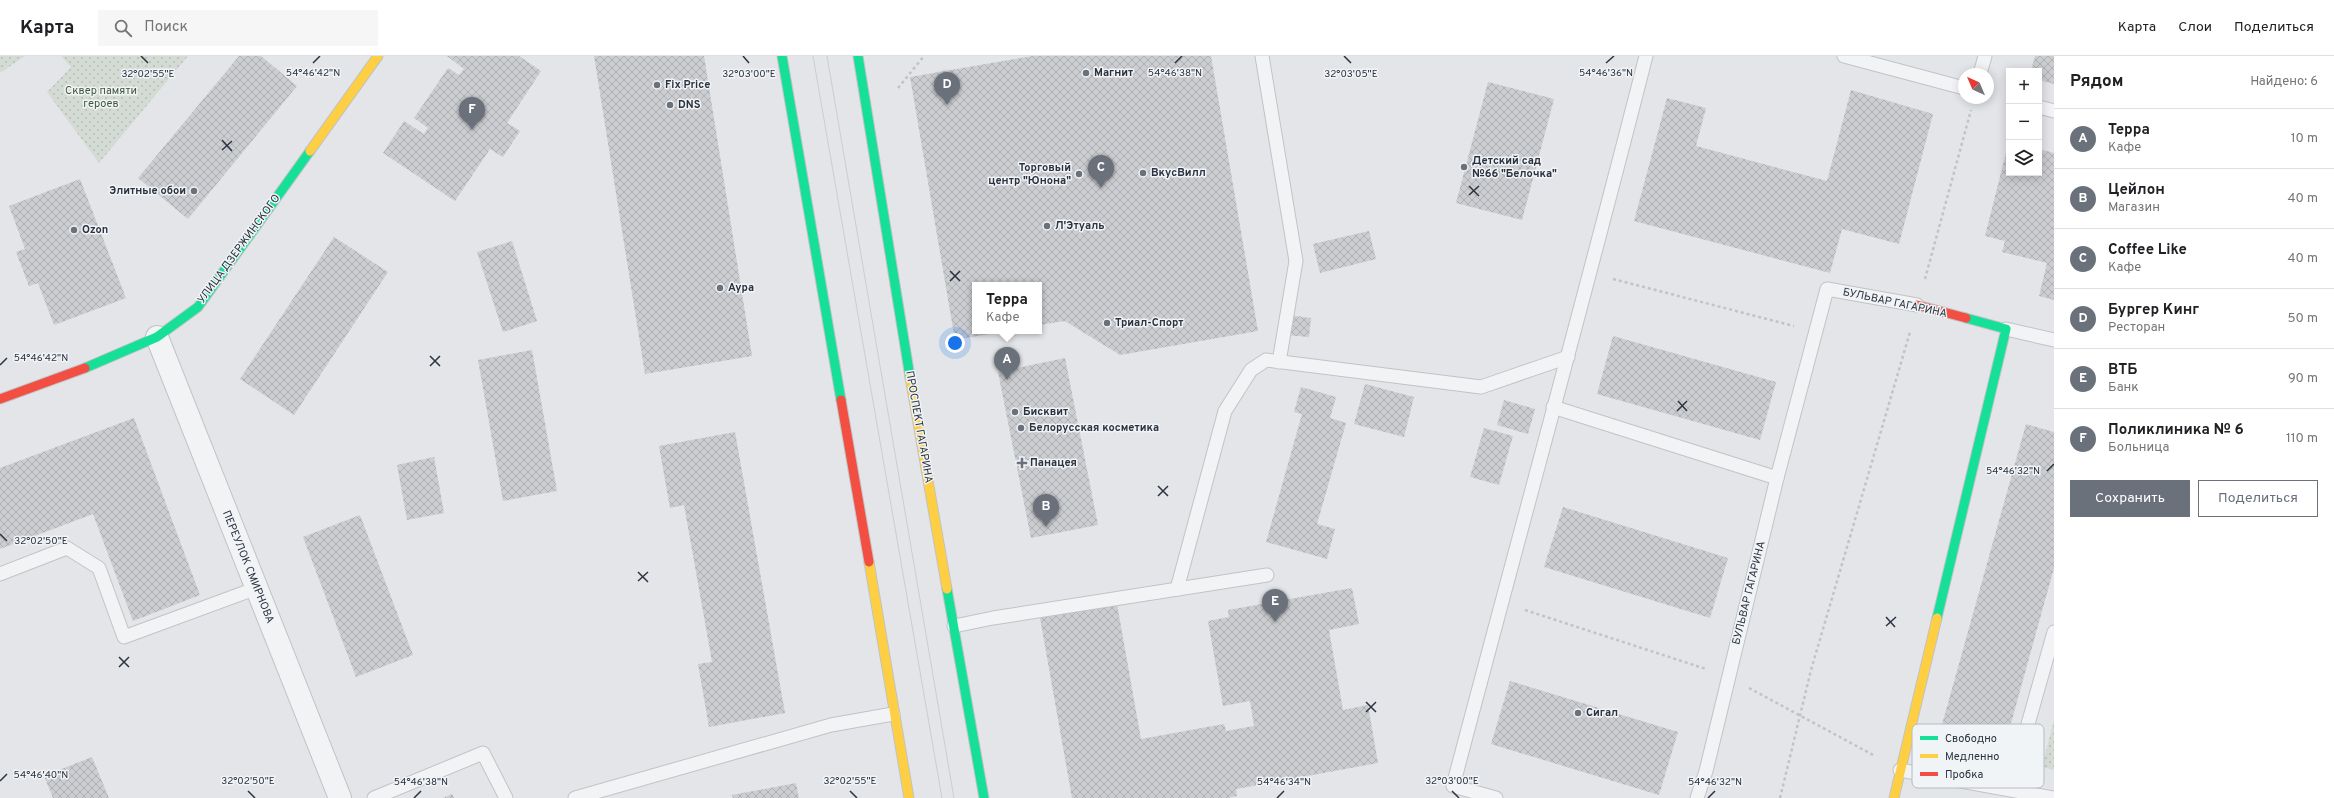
<!DOCTYPE html>
<html lang="ru">
<meta charset="utf-8">
<style>
body{margin:0;font-family:Overpass,sans-serif;background:#f6f6f6;color:#202124}
.controls{position:absolute;right:12px;top:12px;display:grid;overflow:hidden;border-radius:0px;box-shadow:0 2px 10px #0003}
.controls button{width:36px;height:36px;display:grid;place-items:center;padding:0;border:0;border-bottom:1px solid #e0e0e0;background:#fff;color:#202124;font:20px sans-serif}
.compass{position:absolute;left:1958px;top:12px;width:36px;height:36px;border-radius:50%;background:#fff;box-shadow:0 2px 10px #0003;rotate:316deg}
.you{position:absolute;left:955px;top:287px;width:14px;height:14px;margin:-10px;border:3px solid #fff;border-radius:50%;background:#1a73e8;box-shadow:0 0 0 6px #1a73e833}
.badge{display:grid;place-items:center;width:26px;height:26px;border-radius:50%;background:#6b717b;color:#fff;font-size:13px;font-weight:700}
.pin{position:absolute;translate:-50% -33px;filter:drop-shadow(0 1px 2px #0008)}
.pin::after{content:'';position:absolute;top:21px;width:14px;height:12px;background:inherit;clip-path:polygon(0 0,100% 0,50% 100%)}
.popup{position:absolute;left:972px;top:226px;width:70px;height:52px;box-sizing:border-box;display:grid;place-content:center;border-radius:0px;background:#fff;filter:drop-shadow(0 1px 3px #0005);font-size:13px;white-space:nowrap;color:#757577}
.popup b{font-size:15px;color:#202124}
.popup::after{content:'';position:absolute;left:50%;top:100%;margin-left:-8px;border:8px solid transparent;border-top-color:#fff}
.list{margin:0;padding:0;list-style:none}
h2{display:flex;justify-content:space-between;align-items:center;height:52px;margin:0;padding:0 16px;font-size:17px}
h2 small{font-size:13px;font-weight:400;color:#757577}
.list li{display:grid;grid-template-columns:26px 1fr auto;gap:12px;align-items:center;box-sizing:border-box;height:60px;padding:0 16px;border-top:1px solid #e0e0e0}
.list b{display:block;font-size:15px;white-space:nowrap}
.list p{margin:0;font-size:13px;white-space:nowrap;color:#757577}
.list em{font-size:13px;font-style:normal;color:#757577}
.actions{display:flex;gap:8px;padding:12px 16px}
.actions a{flex:1;padding:9px 0;border:1px solid #6b717b;border-radius:0px;text-align:center;font-size:14px;color:#6b717b}
.actions .main{background:#6b717b;color:#fff}
.icon{flex:none;width:22px;height:22px;fill:none;stroke:currentColor;stroke-width:2;stroke-linecap:round;stroke-linejoin:round}
.map{position:relative;flex:none;width:2054px;height:742px;overflow:hidden}
header{display:flex;align-items:center;gap:24px;box-sizing:border-box;height:56px;padding:0 20px;background:#fff;border-bottom:1px solid #e0e0e0}
header strong{font-size:19px}
nav{display:flex;gap:22px;margin-inline-start:auto;font-size:14px}
.search{width:280px;height:36px;background:#f6f6f6;display:flex;align-items:center;gap:10px;box-sizing:border-box;padding:0 14px;border-radius:0px;color:#757577;font-size:15px}
main{display:flex}
aside{flex:1;background:#fff}
.map>svg:first-child{display:block}
.park{fill:url(#park-dots)}
.building{fill:url(#building-cross-hatch)}
.lines{fill:none;stroke-linecap:round;stroke-linejoin:round}
.lane-casing{stroke:#c1c3c6;stroke-width:15}
.street-casing{stroke:#c1c3c6;stroke-width:24}
.fast-casing{stroke:#c1c3c6;stroke-width:11}
.slow-casing{stroke:#c1c3c6;stroke-width:11}
.jam-casing{stroke:#c1c3c6;stroke-width:11}
.path{stroke:#c1c3c6;stroke-width:2.5;stroke-dasharray:3 3;stroke-linecap:butt}
.lane{stroke:#f2f3f5;stroke-width:13}
.street{stroke:#f2f3f5;stroke-width:22}
.fast{stroke:#16e098;stroke-width:9}
.slow{stroke:#ffcf43;stroke-width:9}
.jam{stroke:#f24e42;stroke-width:9}
.tram{stroke:#cccdcf;stroke-width:1}
.ticks{fill:none;stroke:#2b3340;stroke-width:1.5}
.poi-dot{fill:#6b717b;stroke:#f1f4f7;stroke-width:1.5}
.labels{text-anchor:middle;dominant-baseline:central;stroke-width:3;stroke-linejoin:round;paint-order:stroke}
.poi-label{font-size:11px;font-weight:bold;fill:#2b3340;stroke:#f1f4f7;text-anchor:start}
.park-label{font-size:11px;fill:#3f5a3a;stroke:#f1f4f7}
.street-label{font-size:11px;fill:#2b3340;stroke:#f1f4f7}
.key{fill:#f1f4f7;stroke:#b6bac0;stroke-width:1}
.key-label{font-size:11px;fill:#2b3340}
.ticks-label{font-size:10px;text-anchor:middle;fill:#2b3340;stroke:#f1f4f7;stroke-width:3;stroke-linejoin:round;paint-order:stroke}
</style>
<header>
<strong>Карта</strong>
<div class="search"><svg class="icon" aria-label="search" viewBox="0 0 24 24"><circle cx="10" cy="10" r="6"/><path d="M15 15l6 6"/></svg>Поиск</div>
<nav><a>Карта</a><a>Слои</a><a>Поделиться</a></nav>
</header>
<main>
<div class="map">
<svg width="2054" height="742" viewBox="0 0 2054 742">
<defs>
<pattern id="park-dots" width="8" height="8" patternUnits="userSpaceOnUse"><rect width="8" height="8" fill="#d4dbd4"/><path d="M2 2h.1M6 6h.1" fill="none" stroke="#b6bcb7" stroke-width="1.8" stroke-linecap="round"/></pattern>
<pattern id="building-cross-hatch" width="8" height="8" patternUnits="userSpaceOnUse"><rect width="8" height="8" fill="#cccdd0"/><path d="M0 0l8 8M0 8l8-8" fill="none" stroke="#afb0b4"/></pattern>
</defs>
<rect width="100%" height="100%" fill="#e3e5e8"/>
<g class="park">
<polygon points="0,0 25,0 0,17"/>
<polygon points="61,0 188,0 99,107 47,36 71,11"/>
<polygon points="2054,664 2054,714 2042,711"/>
</g>
<g class="building">
<polygon points="239,0 261,0 297,30 188,163 138,122"/>
<polygon points="447,0 519,0 541,15 507,67 520,75 503,101 490,93 455,145 383,97 404,65 424,78 428,72 414,62 448,12 459,19 464,13"/>
<polygon points="594,0 704,0 752,300 645,318"/>
<polygon points="1032,0 1211,0 1258,275 1120,299 1065,265 1039,269 1039,229 975,229 975,275 1001,276 955,284 910,21"/>
<polygon points="2035,0 2054,0 2054,28 2039,24 2039,15 2031,15"/>
<polygon points="1488,26 1554,43 1522,164 1456,147"/>
<polygon points="1851,34 1933,58 1899,188 1842,173 1830,217 1634,165 1667,42 1706,52 1696,90 1827,125"/>
<polygon points="2008,89 2009,117 2039,117 2039,93 2054,97 2054,244 2039,240 2047,207 2002,196 2005,185 1985,180"/>
<polygon points="80,123 126,242 54,269 38,227 29,230 16,196 25,193 9,150"/>
<polygon points="1369,175 1376,203 1320,217 1313,188"/>
<polygon points="334,181 388,216 294,359 240,323"/>
<polygon points="512,185 537,265 503,276 477,196"/>
<polygon points="1288,259 1311,262 1309,281 1286,279"/>
<polygon points="1613,280 1776,326 1760,384 1597,338"/>
<polygon points="532,294 557,435 503,445 478,304"/>
<polygon points="1065,302 1098,469 1031,482 998,316"/>
<polygon points="1365,328 1414,341 1404,381 1354,368"/>
<polygon points="1301,331 1336,341 1330,362 1346,367 1317,468 1335,473 1327,503 1266,486 1302,358 1294,356"/>
<polygon points="1504,344 1535,353 1528,378 1497,369"/>
<polygon points="134,362 200,539 133,565 93,458 0,493 0,412"/>
<polygon points="2026,368 2054,376 2054,512 2000,707 1936,690"/>
<polygon points="1484,372 1513,380 1499,429 1470,421"/>
<polygon points="735,376 785,657 709,671 698,608 712,606 684,449 670,452 659,390"/>
<polygon points="434,401 444,457 407,464 397,409"/>
<polygon points="1563,451 1728,502 1710,562 1544,511"/>
<polygon points="360,459 413,599 356,621 303,481"/>
<polygon points="1352,532 1359,568 1329,574 1343,654 1368,649 1378,707 1236,733 1237,740 1228,742 1072,742 1040,562 1117,548 1141,683 1224,668 1226,675 1254,670 1250,645 1223,650 1208,565 1229,561 1228,554"/>
<polygon points="1510,625 1678,676 1659,739 1491,688"/>
<polygon points="92,701 109,742 53,742 44,720"/>
<polygon points="796,727 799,742 733,742 732,739"/>
<polygon points="452,738 454,742 443,742"/>
</g>
<g class="lines">
<g class="lane-casing">
<g id="lane">
<polyline points="1262,0 1296,205 1279,306"/>
<polyline points="1844,0 1964,32"/>
<polyline points="1980,18 1985,0"/>
<polyline points="2043,52 2054,55"/>
<polyline points="2006,273 2054,284"/>
<polyline points="1553,351 1777,422"/>
<polyline points="0,518 67,492 99,512 124,581 257,532"/>
<polyline points="1177,533 1225,355 1251,314 1266,304 1481,331 1568,301"/>
<polyline points="954,570 993,562 1267,519"/>
<polyline points="2017,707 2054,576"/>
<polyline points="1900,714 2054,742"/>
<polyline points="374,742 483,697 506,742"/>
<polyline points="575,742 831,669 893,658"/>
<path d="M1496,742L1453,730C1517,487 1584,244 1646,0"/>
<polyline points="1697,742 1706,715 1777,422 1827,233 1917,249"/>
</g>
</g>
<g class="street-casing">
<polyline id="street" points="157,281 340,742"/>
</g>
<g class="fast-casing">
<g id="fast">
<polyline points="782,0 841,344"/>
<polyline points="858,0 910,321"/>
<polyline points="85,312 157,281 198,251 310,95"/>
<polyline points="947,533 984,742"/>
<polyline points="1937,562 2006,273 1966,262"/>
</g>
</g>
<g class="slow-casing">
<g id="slow">
<polyline points="310,95 378,0"/>
<polyline points="910,321 947,533"/>
<polyline points="869,506 909,742"/>
<polyline points="1894,742 1937,562"/>
</g>
</g>
<g class="jam-casing">
<g id="jam">
<polyline points="1917,249 1966,262"/>
<polyline points="0,343 85,312"/>
<polyline points="841,344 869,506"/>
</g>
</g>
<g class="path">
<polyline points="898,32 924,0"/>
<polyline points="1613,223 1794,270"/>
<polyline points="1925,223 1971,54"/>
<polyline points="1525,554 1706,613"/>
<polyline points="1749,632 1875,700"/>
<polyline points="1780,742 1811,614 1910,276"/>
</g>
<use href="#lane" class="lane"/>
<use href="#street" class="street"/>
<use href="#fast" class="fast"/>
<use href="#slow" class="slow"/>
<use href="#jam" class="jam"/>
<g class="tram">
<polyline points="813,0 942,742"/>
<polyline points="827,0 954,742"/>
</g>
</g>
<path class="ticks" d="M141,0L148,7M743,0L749,7M1344,0L1351,7M313,7L320,0M1175,7L1182,0M1606,7L1614,0M222,84L232,95M222,94L232,85M1469,130L1479,140M1469,139L1479,130M950,215L960,225M950,225L960,215M430,300L440,310M0,309L7,302M430,310L440,300M1678,345L1687,355M1677,355L1687,345M2047,415L2054,408M1158,430L1168,440M1158,440L1168,430M0,478L7,485M638,516L648,526M638,525L648,516M1886,561L1895,571M1886,570L1896,561M119,601L129,611M119,611L129,601M1366,646L1376,656M1366,656L1376,646M0,725L7,718M248,735L255,742M850,735L857,742M1452,735L1459,742M414,742L421,735M1277,742L1284,735M1708,742L1715,735"/>
<g class="poi-dot">
<circle cx="1086" cy="17" r="4"/>
<circle cx="657" cy="29" r="4"/>
<circle cx="670" cy="49" r="4"/>
<circle cx="1464" cy="111" r="4"/>
<circle cx="1143" cy="117" r="4"/>
<circle cx="1079" cy="118" r="4"/>
<circle cx="194" cy="135" r="4"/>
<circle cx="1047" cy="170" r="4"/>
<circle cx="74" cy="174" r="4"/>
<circle cx="720" cy="232" r="4"/>
<circle cx="1107" cy="267" r="4"/>
<circle cx="1015" cy="356" r="4"/>
<circle cx="1021" cy="372" r="4"/>
<path d="M1020 401h4v4h4v4h-4v4h-4v-4h-4v-4h4z"/>
<circle cx="1578" cy="657" r="4"/>
</g>
<g class="labels">
<g class="poi-label">
<text x="1094" y="17">Магнит</text>
<text x="665" y="29">Fix Price</text>
<text x="678" y="49">DNS</text>
<text x="1472" y="105">Детский сад<tspan x="1472" dy="13">№66 "Белочка"</tspan></text>
<text x="1071" y="112" text-anchor="end">Торговый<tspan x="1071" dy="13">центр "Юнона"</tspan></text>
<text x="1151" y="117">ВкусВилл</text>
<text x="186" y="135" text-anchor="end">Элитные обои</text>
<text x="1055" y="170">Л'Этуаль</text>
<text x="82" y="174">Ozon</text>
<text x="728" y="232">Аура</text>
<text x="1115" y="267">Триал-Спорт</text>
<text x="1023" y="356">Бисквит</text>
<text x="1029" y="372">Белорусская косметика</text>
<text x="1030" y="407">Панацея</text>
<text x="1586" y="657">Сигал</text>
</g>
<g class="park-label">
<text x="101" y="35">Сквер памяти<tspan x="101" dy="13">героев</tspan></text>
</g>
<g class="street-label">
<text transform="translate(239 193) rotate(-54)">УЛИЦА ДЗЕРЖИНСКОГО</text>
<text transform="translate(1895 247) rotate(12)">БУЛЬВАР ГАГАРИНА</text>
<text transform="translate(919 371) rotate(80)">ПРОСПЕКТ ГАГАРИНА</text>
<text transform="translate(248 511) rotate(68)">ПЕРЕУЛОК СМИРНОВА</text>
<text transform="translate(1749 537) rotate(-76)">БУЛЬВАР ГАГАРИНА</text>
</g>
</g>
<rect x="1912" y="668" width="132" height="64" rx="6" class="key"/>
<rect x="1920" y="680" width="18" height="4" fill="#16e098"/>
<rect x="1920" y="698" width="18" height="4" fill="#ffcf43"/>
<rect x="1920" y="716" width="18" height="4" fill="#f24e42"/>
<g class="key-label">
<text x="1945" y="686">Свободно</text>
<text x="1945" y="704">Медленно</text>
<text x="1945" y="722">Пробка</text>
</g>
<g class="ticks-label">
<text x="313" y="20">54°46'42"N</text>
<text x="1175" y="20">54°46'38"N</text>
<text x="1606" y="20">54°46'36"N</text>
<text x="148" y="21">32°02'55"E</text>
<text x="749" y="21">32°03'00"E</text>
<text x="1351" y="21">32°03'05"E</text>
<text x="41" y="305">54°46'42"N</text>
<text x="2013" y="418">54°46'32"N</text>
<text x="41" y="488">32°02'50"E</text>
<text x="41" y="722">54°46'40"N</text>
<text x="248" y="728">32°02'50"E</text>
<text x="850" y="728">32°02'55"E</text>
<text x="1452" y="728">32°03'00"E</text>
<text x="421" y="729">54°46'38"N</text>
<text x="1284" y="729">54°46'34"N</text>
<text x="1715" y="729">54°46'32"N</text>
</g>
</svg>
<div class="controls">
<button>+</button>
<button>−</button>
<button><svg class="icon" aria-label="layers" viewBox="0 0 24 24"><path d="M12 4l9 5-9 5-9-5zM3 14l9 5 9-5"/></svg></button>
</div>
<svg class="compass" viewBox="-18 -18 36 36"><path d="M0-13l5 13h-10z" fill="#e53935"/><path d="M0 13l5-13h-10z" fill="#757577"/></svg>
<div class="you"></div>
<div class="pin badge" style="left:1007px;top:324px">A</div>
<div class="popup"><b>Терра</b>Кафе</div>
<div class="pin badge" style="left:1046px;top:471px">B</div>
<div class="pin badge" style="left:1101px;top:132px">C</div>
<div class="pin badge" style="left:947px;top:49px">D</div>
<div class="pin badge" style="left:1275px;top:566px">E</div>
<div class="pin badge" style="left:472px;top:74px">F</div>
</div>
<aside>
<h2>Рядом<small>Найдено: 6</small></h2>
<ul class="list">
<li><span class="badge">A</span><div><b>Терра</b><p>Кафе</p></div><em>10 m</em></li>
<li><span class="badge">B</span><div><b>Цейлон</b><p>Магазин</p></div><em>40 m</em></li>
<li><span class="badge">C</span><div><b>Coffee Like</b><p>Кафе</p></div><em>40 m</em></li>
<li><span class="badge">D</span><div><b>Бургер Кинг</b><p>Ресторан</p></div><em>50 m</em></li>
<li><span class="badge">E</span><div><b>ВТБ</b><p>Банк</p></div><em>90 m</em></li>
<li><span class="badge">F</span><div><b>Поликлиника № 6</b><p>Больница</p></div><em>110 m</em></li>
</ul>
<div class="actions"><a class="main">Сохранить</a><a>Поделиться</a></div>
</aside>
</main>
